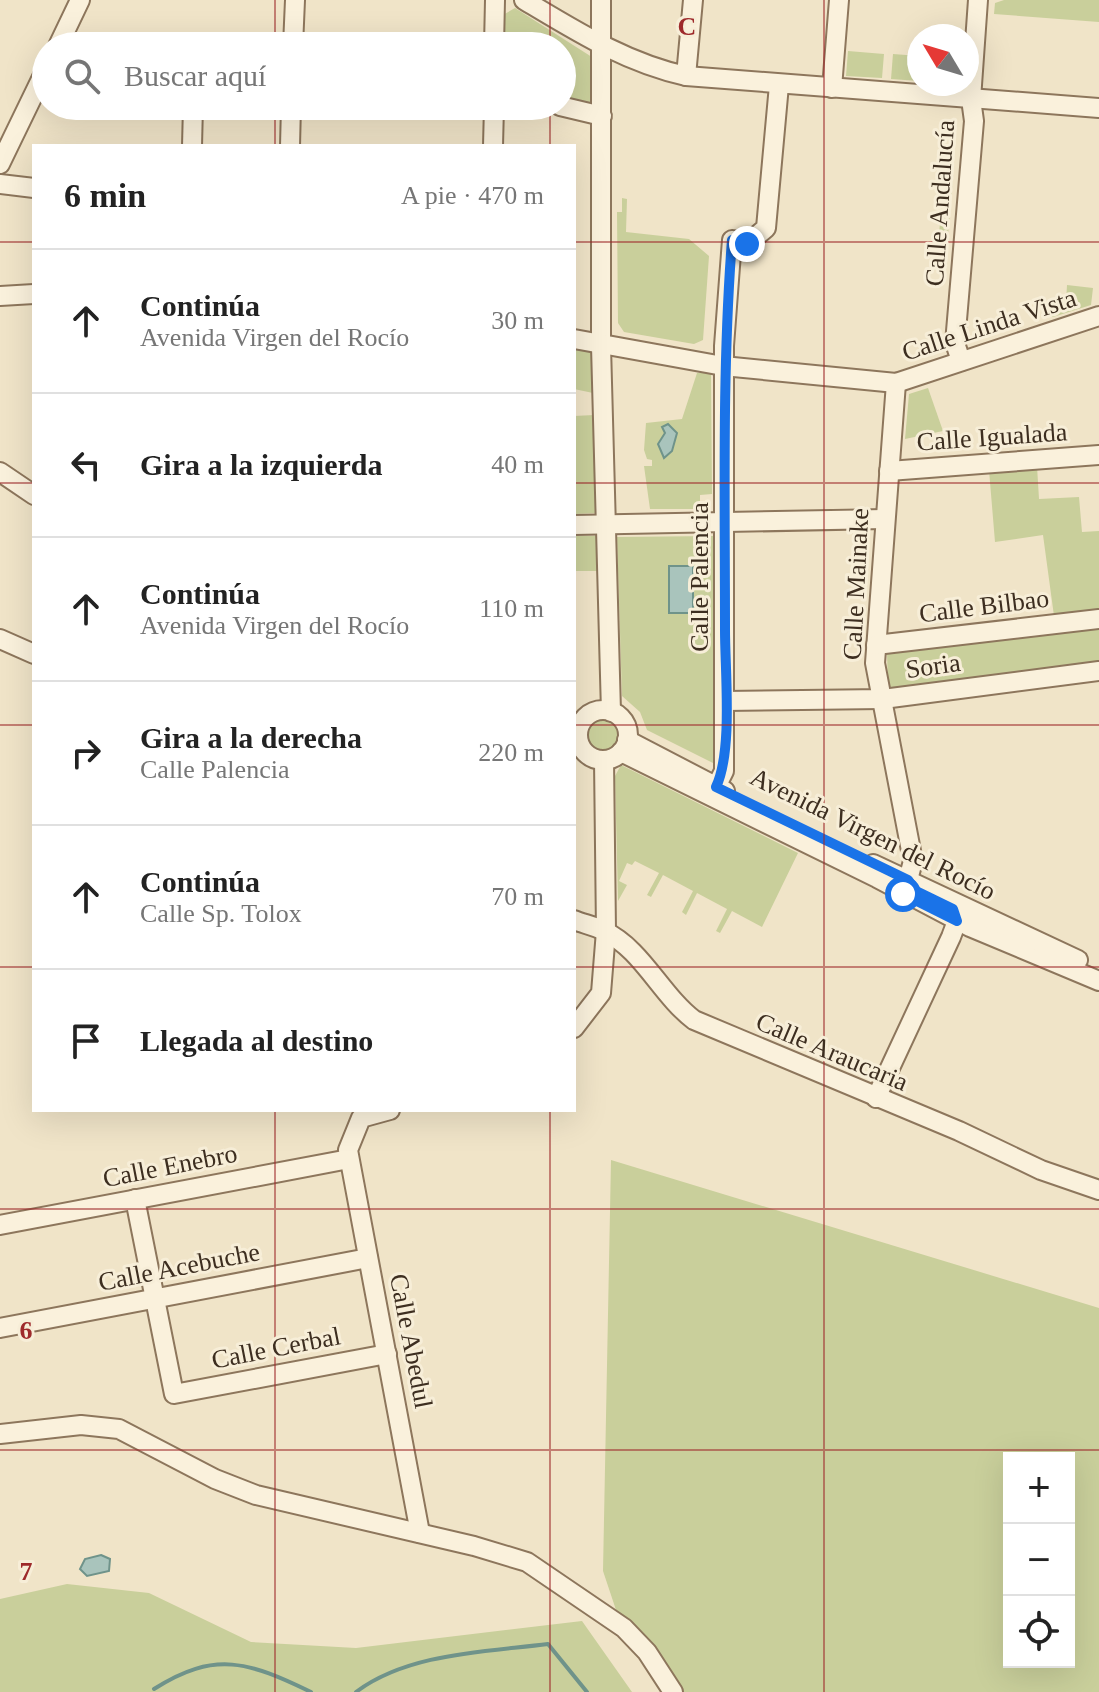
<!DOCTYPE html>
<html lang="es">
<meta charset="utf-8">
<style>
body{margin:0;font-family:Georgia,serif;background:#f6f6f6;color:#222}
.controls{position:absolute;right:24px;bottom:24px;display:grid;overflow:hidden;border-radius:0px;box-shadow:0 8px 32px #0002}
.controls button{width:72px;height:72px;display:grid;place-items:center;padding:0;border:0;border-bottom:2px solid #e0e0e0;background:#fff;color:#222;font:40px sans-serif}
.compass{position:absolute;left:907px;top:24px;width:72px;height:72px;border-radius:50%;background:#fff;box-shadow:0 8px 32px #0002;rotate:308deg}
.stop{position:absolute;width:24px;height:24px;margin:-18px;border:6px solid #1a73e8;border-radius:50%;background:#fff}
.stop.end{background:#1a73e8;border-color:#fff;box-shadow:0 2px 8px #0008}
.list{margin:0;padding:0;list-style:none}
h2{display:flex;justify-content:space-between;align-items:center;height:104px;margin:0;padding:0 32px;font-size:34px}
h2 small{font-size:26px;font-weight:400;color:#767676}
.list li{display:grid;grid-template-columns:52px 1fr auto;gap:24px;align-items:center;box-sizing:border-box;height:144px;padding:0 32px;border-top:2px solid #e0e0e0}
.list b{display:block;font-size:30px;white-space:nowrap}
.list p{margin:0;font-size:26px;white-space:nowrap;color:#767676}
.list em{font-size:26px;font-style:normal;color:#767676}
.icon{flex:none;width:44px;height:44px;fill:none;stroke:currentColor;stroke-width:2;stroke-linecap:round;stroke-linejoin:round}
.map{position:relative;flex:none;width:1099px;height:1692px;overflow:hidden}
.search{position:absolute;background:#fff;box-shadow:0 8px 32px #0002;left:32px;top:32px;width:544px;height:88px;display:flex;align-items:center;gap:20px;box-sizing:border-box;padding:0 28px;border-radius:44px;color:#767676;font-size:30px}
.panel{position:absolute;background:#fff;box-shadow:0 8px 32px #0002;left:32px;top:144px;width:544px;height:968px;border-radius:0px}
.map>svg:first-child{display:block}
.green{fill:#c9cf9b;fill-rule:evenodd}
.water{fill:#a9c4bc;stroke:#6f938a;stroke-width:2}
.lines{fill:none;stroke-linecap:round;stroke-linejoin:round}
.stream{stroke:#6f938a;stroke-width:4}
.minor-casing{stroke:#8d765c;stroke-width:22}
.minor{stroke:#faf1dc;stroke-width:18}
.route{stroke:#1a73e8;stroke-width:10}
.grid{fill:none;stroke:#9e2a2b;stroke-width:2;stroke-opacity:0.55}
.labels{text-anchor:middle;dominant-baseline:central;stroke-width:6;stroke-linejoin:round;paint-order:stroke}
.street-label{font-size:26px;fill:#3d2e20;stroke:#f7eed8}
.grid-label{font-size:26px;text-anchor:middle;font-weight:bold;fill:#9e2a2b;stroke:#f7eed8;stroke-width:6;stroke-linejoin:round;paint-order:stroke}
</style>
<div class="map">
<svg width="1099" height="1692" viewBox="0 0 1099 1692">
<rect width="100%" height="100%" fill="#f0e4c8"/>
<g class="green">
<polygon points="1004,0 1099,0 1099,22 994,14 995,3"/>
<polygon points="515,8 595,59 595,107 562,99 562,46 502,46 503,15"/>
<polygon points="848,51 884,54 882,78 846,76"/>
<polygon points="893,54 919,56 919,81 891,79"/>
<polygon points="944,178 953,179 948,235 939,234"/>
<polygon points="622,198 627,199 626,232 689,239 709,256 703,340 694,344 624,332 618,323 617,212 622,212"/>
<polygon points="1067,285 1093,288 1091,305 1053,317 1048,315 1049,302 1066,303"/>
<polygon points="574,347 593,351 593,393 574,389"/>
<polygon points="697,373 711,373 712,494 700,495 700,509 650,509 644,466 652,466 652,460 647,459 644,450 646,423 682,419"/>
<polygon points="928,388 943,431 905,439 909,394"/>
<polygon points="594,415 596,513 574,514 574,416"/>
<polygon points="1037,466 1039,499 1079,497 1082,532 1099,531 1099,612 1054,616 1043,535 995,542 989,470"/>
<rect x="574" y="536" width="26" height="35"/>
<polygon points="713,536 715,764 647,730 640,712 622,696 617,537"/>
<polygon points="1099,628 1099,661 888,689 887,653"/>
<circle cx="603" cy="734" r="16"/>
<polygon points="621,765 798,853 762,927 732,911 720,933 716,931 727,909 697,893 686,915 682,912 693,891 663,875 651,897 647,895 659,873 635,861 632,865 627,863 619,881 627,885 618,901 615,776"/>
<path d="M611,1160L1099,1308V1692H677L617,1613L603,1571ZM1009,1458H1069V1662H1009Z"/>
<polygon points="67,1584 149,1593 251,1642 356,1648 582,1621 632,1692 0,1692 0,1599"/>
</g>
<g class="water">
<polygon points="668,424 677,433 672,451 664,458 658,444 665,433 662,427"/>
<rect x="669" y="566" width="24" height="47"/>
<polygon points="101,1555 110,1559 109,1571 87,1576 80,1569 85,1559"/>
</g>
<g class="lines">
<g class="stream">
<path d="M154,1689C215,1650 249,1662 311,1692"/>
<path d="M356,1692C408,1653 485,1652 548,1644L587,1692"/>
</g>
<g class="minor-casing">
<g id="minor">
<path d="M524,0C576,31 626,63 686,76L1099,108"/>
<polyline points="601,0 601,346 611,712"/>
<polyline points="58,46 80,0"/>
<polyline points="293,46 295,0"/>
<polyline points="494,46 495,0"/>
<polyline points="686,76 693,0"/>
<polyline points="832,88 839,0"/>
<polyline points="560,106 602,116"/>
<polyline points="192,146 193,106"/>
<polyline points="290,146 291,106"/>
<polyline points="493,146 494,106"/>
<polyline points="0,164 46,69"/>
<polyline points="0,184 34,188"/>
<polyline points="0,296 34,294"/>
<polyline points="574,339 723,366 896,383 1099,316"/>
<polyline points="961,361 955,343 974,121 971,99 978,0"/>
<polyline points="896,383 875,663 913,861 908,880"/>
<polyline points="889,471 1099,455"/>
<polyline points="0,472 34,495"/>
<polyline points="574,525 885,519"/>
<polyline points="0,639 34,654"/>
<polyline points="876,645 1099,619"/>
<polyline points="725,701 883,699 1099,671"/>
<circle cx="603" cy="735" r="25"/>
<polyline points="627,740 725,791"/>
<polyline points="621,752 877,878 970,927 1099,981"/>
<polyline points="716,787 724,771 724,346 732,240 747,244 766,228 779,85"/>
<polyline points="873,864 1078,960"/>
<path d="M574,920C584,924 595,926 604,931C642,949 661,995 694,1020L959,1131L1041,1170L1099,1190"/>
<polyline points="574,1028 601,993 606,931 604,760"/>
<polyline points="876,1098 951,937 957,921 955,911"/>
<polyline points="390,1110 361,1118 348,1150 420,1533"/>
<polyline points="135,1199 174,1394 387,1354"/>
<polyline points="0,1225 349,1159"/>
<polyline points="0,1328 368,1258"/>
<polyline points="0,1434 81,1425 119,1429 215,1479 256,1495 474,1546 527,1562 624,1628 647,1652 673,1692"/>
</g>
</g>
<use href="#minor" class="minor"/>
</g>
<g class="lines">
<path class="route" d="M747,244L732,240C722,370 725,500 725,630C725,672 733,751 716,787L908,880L916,891L953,909L957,921L903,894"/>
</g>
<path class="grid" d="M275,0V46M550,0V46M824,0V1692M275,106V146M550,106V146M0,242H34M574,242H1099M0,483H34M574,483H1099M0,725H34M574,725H1099M0,967H34M574,967H1099M275,1110V1692M550,1110V1692M0,1209H1099M0,1450H1099"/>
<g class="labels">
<g class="street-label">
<text transform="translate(940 203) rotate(-86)">Calle Andalucía</text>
<text transform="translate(989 325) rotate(-18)">Calle Linda Vista</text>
<text transform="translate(992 437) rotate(-4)">Calle Igualada</text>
<text transform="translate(699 577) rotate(-90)">Calle Palencia</text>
<text transform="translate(856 584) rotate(-87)">Calle Mainake</text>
<text transform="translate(984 606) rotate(-7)">Calle Bilbao</text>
<text transform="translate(933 666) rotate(-8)">Soria</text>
<text transform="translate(873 834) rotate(26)">Avenida Virgen del Rocío</text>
<text transform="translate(832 1052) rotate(23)">Calle Araucaria</text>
<text transform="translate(170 1166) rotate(-11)">Calle Enebro</text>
<text transform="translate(179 1267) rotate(-11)">Calle Acebuche</text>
<text transform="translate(411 1341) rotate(79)">Calle Abedul</text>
<text transform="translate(276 1348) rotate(-11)">Calle Cerbal</text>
</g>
</g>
<g class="grid-label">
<text x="687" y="35">C</text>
<text x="26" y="1339">6</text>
<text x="26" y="1580">7</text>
</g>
</svg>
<div class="controls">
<button>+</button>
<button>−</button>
<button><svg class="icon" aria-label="locate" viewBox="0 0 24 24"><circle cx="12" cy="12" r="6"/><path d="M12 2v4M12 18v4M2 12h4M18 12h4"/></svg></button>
</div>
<svg class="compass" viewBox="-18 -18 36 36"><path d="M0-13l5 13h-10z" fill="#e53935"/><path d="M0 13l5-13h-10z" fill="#767676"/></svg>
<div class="stop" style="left:903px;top:894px"></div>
<div class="stop end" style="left:747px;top:244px"></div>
<div class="search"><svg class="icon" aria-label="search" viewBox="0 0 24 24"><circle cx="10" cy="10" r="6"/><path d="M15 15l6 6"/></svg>Buscar aquí</div>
<section class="panel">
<h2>6 min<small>A pie · 470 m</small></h2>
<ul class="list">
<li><svg class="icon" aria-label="ahead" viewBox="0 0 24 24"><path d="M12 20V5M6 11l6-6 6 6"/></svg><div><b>Continúa</b><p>Avenida Virgen del Rocío</p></div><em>30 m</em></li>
<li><svg class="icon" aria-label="left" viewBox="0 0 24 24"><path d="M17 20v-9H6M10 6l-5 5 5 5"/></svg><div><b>Gira a la izquierda</b></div><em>40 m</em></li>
<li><svg class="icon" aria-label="ahead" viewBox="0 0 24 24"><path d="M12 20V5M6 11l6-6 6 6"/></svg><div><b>Continúa</b><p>Avenida Virgen del Rocío</p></div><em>110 m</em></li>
<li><svg class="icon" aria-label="right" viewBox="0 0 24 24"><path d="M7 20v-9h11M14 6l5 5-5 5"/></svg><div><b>Gira a la derecha</b><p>Calle Palencia</p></div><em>220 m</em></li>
<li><svg class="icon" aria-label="ahead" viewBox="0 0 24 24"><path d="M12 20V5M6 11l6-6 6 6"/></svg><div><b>Continúa</b><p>Calle Sp. Tolox</p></div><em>70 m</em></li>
<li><svg class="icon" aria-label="arrive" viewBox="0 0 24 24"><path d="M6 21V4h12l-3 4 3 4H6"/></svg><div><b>Llegada al destino</b></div></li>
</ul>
</section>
</div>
